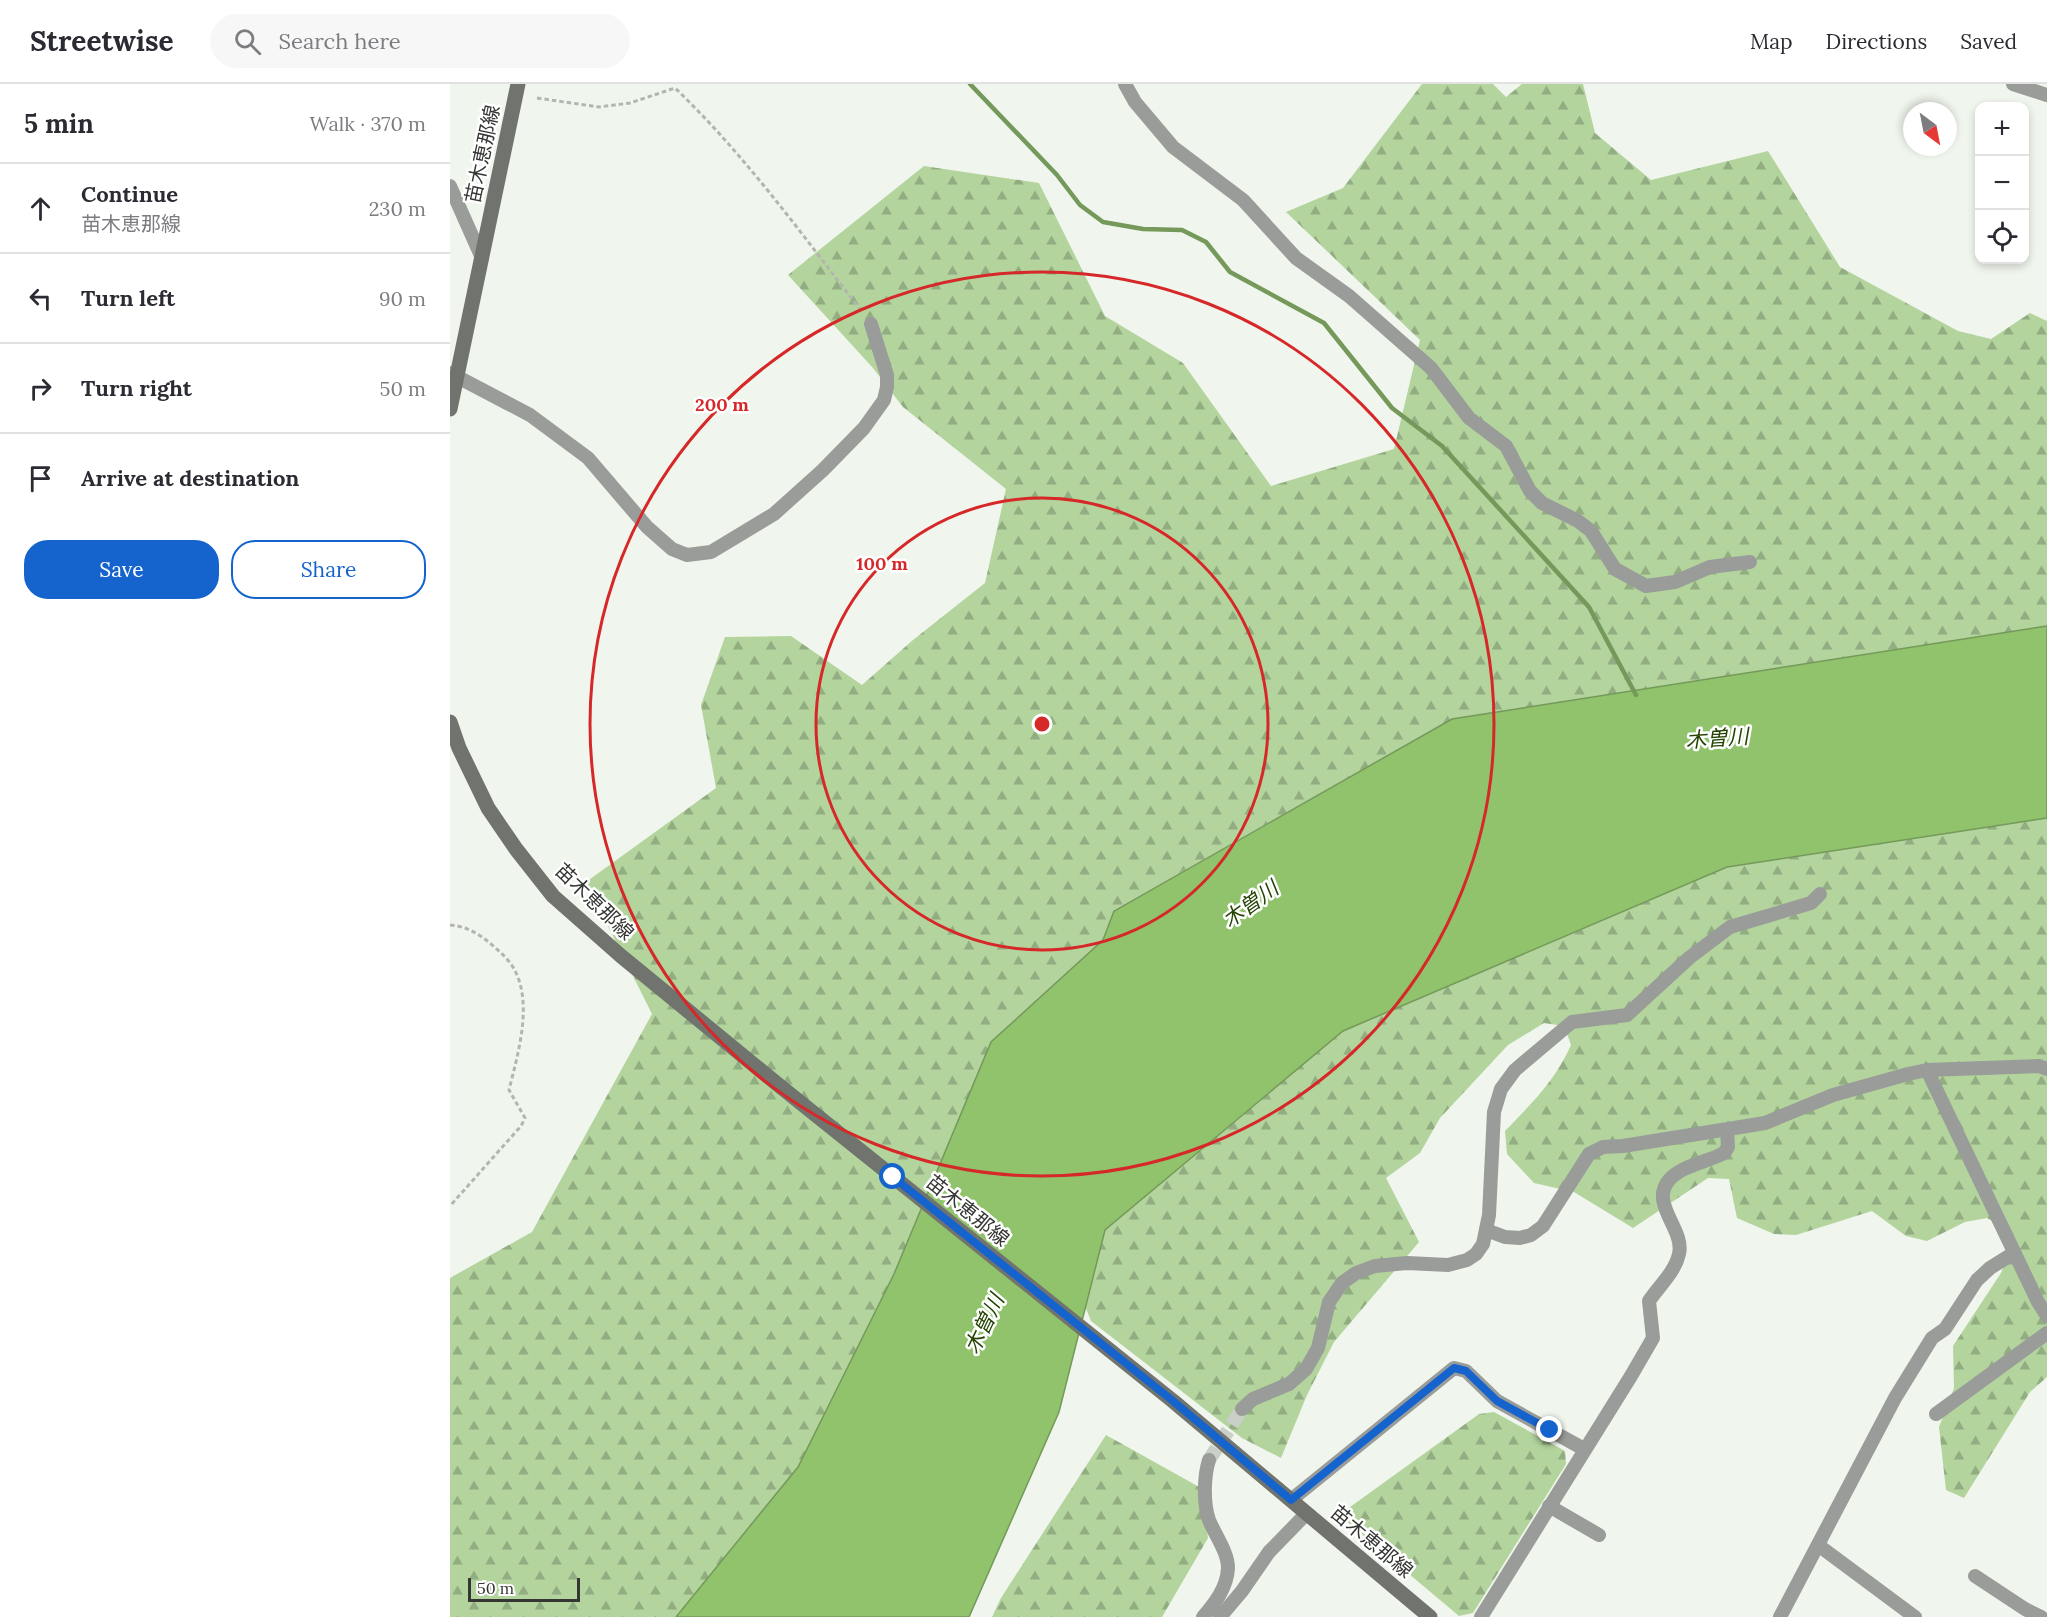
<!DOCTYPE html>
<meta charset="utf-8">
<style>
body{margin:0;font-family:Lora,"Noto Sans JP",serif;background:#f7f7f7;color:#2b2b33}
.controls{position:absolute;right:18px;top:18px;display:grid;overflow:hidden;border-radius:12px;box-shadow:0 3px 9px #0003}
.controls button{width:54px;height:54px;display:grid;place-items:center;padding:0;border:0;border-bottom:2px solid #e1e1e2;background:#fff;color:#2b2b33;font:30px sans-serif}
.compass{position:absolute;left:1453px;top:18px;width:54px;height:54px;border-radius:50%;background:#fff;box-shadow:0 3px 9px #0003;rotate:148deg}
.scale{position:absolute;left:18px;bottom:15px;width:112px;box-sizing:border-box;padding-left:6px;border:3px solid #343633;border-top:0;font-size:16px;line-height:21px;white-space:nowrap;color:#343633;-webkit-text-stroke:4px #fff;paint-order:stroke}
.stop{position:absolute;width:18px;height:18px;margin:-14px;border:4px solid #1563cd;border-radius:50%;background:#fff}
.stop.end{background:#1563cd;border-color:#fff;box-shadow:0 2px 6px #0008}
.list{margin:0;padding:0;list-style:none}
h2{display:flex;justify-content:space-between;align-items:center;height:78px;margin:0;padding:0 24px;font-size:26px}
h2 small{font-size:20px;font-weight:400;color:#7c7c81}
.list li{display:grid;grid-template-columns:39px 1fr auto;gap:18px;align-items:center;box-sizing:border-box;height:90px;padding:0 24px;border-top:2px solid #e1e1e2}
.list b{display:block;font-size:22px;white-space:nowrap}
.list p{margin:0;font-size:20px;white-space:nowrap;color:#7c7c81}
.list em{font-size:20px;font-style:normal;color:#7c7c81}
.actions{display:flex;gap:12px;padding:18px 24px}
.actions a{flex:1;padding:14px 0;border:2px solid #1563cd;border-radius:24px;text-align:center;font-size:21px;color:#1563cd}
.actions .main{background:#1563cd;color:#fff}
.icon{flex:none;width:33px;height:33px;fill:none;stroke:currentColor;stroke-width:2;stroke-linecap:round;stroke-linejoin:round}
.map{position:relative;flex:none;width:1597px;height:1533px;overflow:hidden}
header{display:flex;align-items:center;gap:36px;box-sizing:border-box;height:84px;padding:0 30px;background:#fff;border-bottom:2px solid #e1e1e2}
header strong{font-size:28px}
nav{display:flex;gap:33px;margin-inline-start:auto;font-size:21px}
.search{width:420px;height:54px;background:#f7f7f7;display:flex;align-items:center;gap:15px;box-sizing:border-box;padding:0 21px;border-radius:33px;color:#7c7c81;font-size:22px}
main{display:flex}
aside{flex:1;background:#fff}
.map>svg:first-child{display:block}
.forest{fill:url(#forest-firs)}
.water{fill:#90c36b;stroke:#74995a;stroke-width:1.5}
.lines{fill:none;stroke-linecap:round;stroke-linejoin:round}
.stream{stroke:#74995a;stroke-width:4.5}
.minor-tunnel{stroke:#cacfc8;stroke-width:14;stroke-dasharray:14 7;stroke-linecap:butt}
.path{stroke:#b2b6b0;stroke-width:3;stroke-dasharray:4.5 3;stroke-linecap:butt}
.minor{stroke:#9a9c99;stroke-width:14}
.secondary{stroke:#70736e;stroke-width:15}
.route{stroke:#1563cd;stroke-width:8}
.ring{fill:none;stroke:#d62828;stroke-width:3}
.labels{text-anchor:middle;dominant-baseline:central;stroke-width:5;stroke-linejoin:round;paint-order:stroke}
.street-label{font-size:20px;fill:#343633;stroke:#fff}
.water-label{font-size:21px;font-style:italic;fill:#264505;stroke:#fff}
.centre{fill:#d62828;stroke:#fff;stroke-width:3}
.ring-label{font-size:18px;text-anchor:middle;font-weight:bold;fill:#d62828;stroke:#fff;stroke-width:5;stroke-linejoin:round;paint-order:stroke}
</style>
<header>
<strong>Streetwise</strong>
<div class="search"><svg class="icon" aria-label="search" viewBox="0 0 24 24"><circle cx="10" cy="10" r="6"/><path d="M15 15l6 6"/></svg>Search here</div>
<nav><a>Map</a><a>Directions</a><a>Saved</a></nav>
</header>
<main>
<aside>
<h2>5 min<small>Walk · 370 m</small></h2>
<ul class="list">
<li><svg class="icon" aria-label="ahead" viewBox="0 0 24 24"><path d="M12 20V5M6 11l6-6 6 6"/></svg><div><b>Continue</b><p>苗木恵那線</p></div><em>230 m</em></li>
<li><svg class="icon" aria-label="left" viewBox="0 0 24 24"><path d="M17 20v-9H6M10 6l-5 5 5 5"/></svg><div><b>Turn left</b></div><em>90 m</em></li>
<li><svg class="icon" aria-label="right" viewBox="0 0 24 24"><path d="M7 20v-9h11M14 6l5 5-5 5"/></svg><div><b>Turn right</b></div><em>50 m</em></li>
<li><svg class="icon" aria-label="arrive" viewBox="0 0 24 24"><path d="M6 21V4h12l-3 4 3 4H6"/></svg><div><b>Arrive at destination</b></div></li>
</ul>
<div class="actions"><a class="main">Save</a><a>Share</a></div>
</aside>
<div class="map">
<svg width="1597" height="1533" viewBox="0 0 1597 1533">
<defs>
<pattern id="forest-firs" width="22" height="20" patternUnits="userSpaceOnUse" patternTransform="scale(1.5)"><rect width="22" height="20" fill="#b3d49d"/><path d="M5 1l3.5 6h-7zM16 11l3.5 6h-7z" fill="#92ad81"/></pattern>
</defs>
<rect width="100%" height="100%" fill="#f0f5ed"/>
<g class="forest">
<polygon points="972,0 1043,0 1056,13 1072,0 1133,0 1145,49 1201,96 1318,67 1390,183 1508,247 1541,255 1580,229 1597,237 1597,542 1002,635 664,826 653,856 541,958 444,1190 348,1383 226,1533 0,1533 0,1194 82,1148 202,930 136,798 266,704 251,621 275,553 341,552 412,601 463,556 535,499 556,405 453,323 423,284 338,191 474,82 589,99 655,232 733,279 821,402 944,365 970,256 836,128 893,104"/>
<path d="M1597,734V1293L1580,1308L1514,1414L1496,1406L1489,1343L1504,1304L1503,1262L1551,1189L1559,1169L1556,1146L1537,1134L1515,1138L1477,1157L1456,1152L1422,1127L1346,1151L1324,1150L1287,1134L1279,1095L1258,1094L1183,1144L1124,1108L1084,1099L1057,1070L1055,1047C1082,1019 1105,997 1121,961L1114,942L1094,939L1058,961L990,1034L970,1069L936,1094L969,1158L884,1258L857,1311L831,1374L792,1354L641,1237L635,1222L655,1146L893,947L1277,783Z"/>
<polygon points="1044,1328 1115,1367 1116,1380 1023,1529 1009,1532 889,1431 1029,1330"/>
<polygon points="656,1351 751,1404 758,1454 712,1533 542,1533 551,1514"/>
</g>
<polygon class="water" points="1597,542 1597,734 1277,783 893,947 655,1146 609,1328 519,1533 226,1533 348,1383 444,1190 541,958 653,856 664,827 1002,635"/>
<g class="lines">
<polyline class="stream" points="520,0 607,91 630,121 653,138 693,145 732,146 756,158 780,188 874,239 942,324 992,362 1139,523 1186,611"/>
<polyline class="minor-tunnel" points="759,1376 792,1325"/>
<g class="path">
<path d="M87,14L149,23L180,19L225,4C296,72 353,152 413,229"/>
<path d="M0,841C16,842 29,850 41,860C48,866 55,872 61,880C85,915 68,969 59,1006L75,1034L71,1042L0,1122"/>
</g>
<g class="minor">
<polyline points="675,0 685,18 723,63 793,116 846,174 899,212 981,284 1019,334 1056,362 1080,407 1092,419 1128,437 1141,447 1165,485 1196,502 1225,498 1260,483 1300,478"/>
<polyline points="1563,0 1597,11"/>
<polyline points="0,102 32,174"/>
<polyline points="0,289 80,331 138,374 197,443 222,465 237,471 261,468 324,430 373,386 414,344 434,316 437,303 437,291 421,240"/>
<polyline points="1477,986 1588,1218 1597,1232"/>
<polyline points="1036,1146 1055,1153 1070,1154 1081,1151 1093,1142 1139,1070 1153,1063 1173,1062 1315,1039 1383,1011 1458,990 1477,986 1589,982 1597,985"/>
<polyline points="792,1325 803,1315 839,1300 856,1285 868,1264 879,1218 892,1199 906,1189 925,1182 957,1179 998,1181 1017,1176 1026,1170 1033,1160 1039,1131 1044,1028 1051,1005 1065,986 1122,938 1177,931 1239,874 1280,843 1361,819 1370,810"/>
<polyline points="1486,1330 1597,1249"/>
<polyline points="841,1416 1004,1284 1016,1287 1047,1317 1134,1365"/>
<polyline points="1099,1422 1149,1451"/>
<polyline points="1368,1461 1465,1533"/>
<polyline points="1525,1492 1575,1525 1591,1533"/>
<path d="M753,1533C765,1519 777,1504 778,1484C778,1468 765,1451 759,1436C753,1419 754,1392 759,1376"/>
<polyline points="770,1533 792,1507 819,1468 856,1430"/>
<path d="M1031,1533L1181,1292L1203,1254L1199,1217C1209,1202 1225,1188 1229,1170C1235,1145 1199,1120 1219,1096C1232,1081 1258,1078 1274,1069L1278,1063L1277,1046"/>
<polyline points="1330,1533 1445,1314 1482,1254 1495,1245 1527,1196 1540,1184 1564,1169"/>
</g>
<g class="secondary">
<polyline points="0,325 68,0"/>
<polyline points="0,638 9,664 38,724 66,765 103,812 171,872 331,1003 723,1317 980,1533"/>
</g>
</g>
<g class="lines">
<polyline class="route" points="443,1093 723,1317 841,1416 1004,1284 1016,1287 1047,1317 1100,1346"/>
</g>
<g class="ring">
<circle cx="592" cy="640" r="226"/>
<circle cx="592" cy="640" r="452"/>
</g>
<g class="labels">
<g class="street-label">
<text transform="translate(32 70) rotate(-78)">苗木恵那線</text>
<text transform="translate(145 817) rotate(44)">苗木恵那線</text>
<text transform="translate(518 1126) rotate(39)">苗木恵那線</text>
<text transform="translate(922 1457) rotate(40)">苗木恵那線</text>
</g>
<g class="water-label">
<text transform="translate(1267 654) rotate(-4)">木曽川</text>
<text transform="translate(800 820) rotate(-36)">木曽川</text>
<text transform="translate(534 1240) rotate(-64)">木曽川</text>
</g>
</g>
<circle cx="592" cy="640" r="9" class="centre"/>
<g class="ring-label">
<text x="272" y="327">200 m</text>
<text x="432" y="486">100 m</text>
</g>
</svg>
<div class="controls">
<button>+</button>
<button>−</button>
<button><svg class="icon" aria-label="locate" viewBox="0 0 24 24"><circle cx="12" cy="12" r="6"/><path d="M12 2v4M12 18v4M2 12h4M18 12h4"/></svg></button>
</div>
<svg class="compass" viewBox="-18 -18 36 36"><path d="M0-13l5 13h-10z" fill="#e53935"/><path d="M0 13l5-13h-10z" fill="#7c7c81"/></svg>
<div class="scale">50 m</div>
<div class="stop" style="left:443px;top:1093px"></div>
<div class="stop end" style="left:1100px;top:1346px"></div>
</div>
</main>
